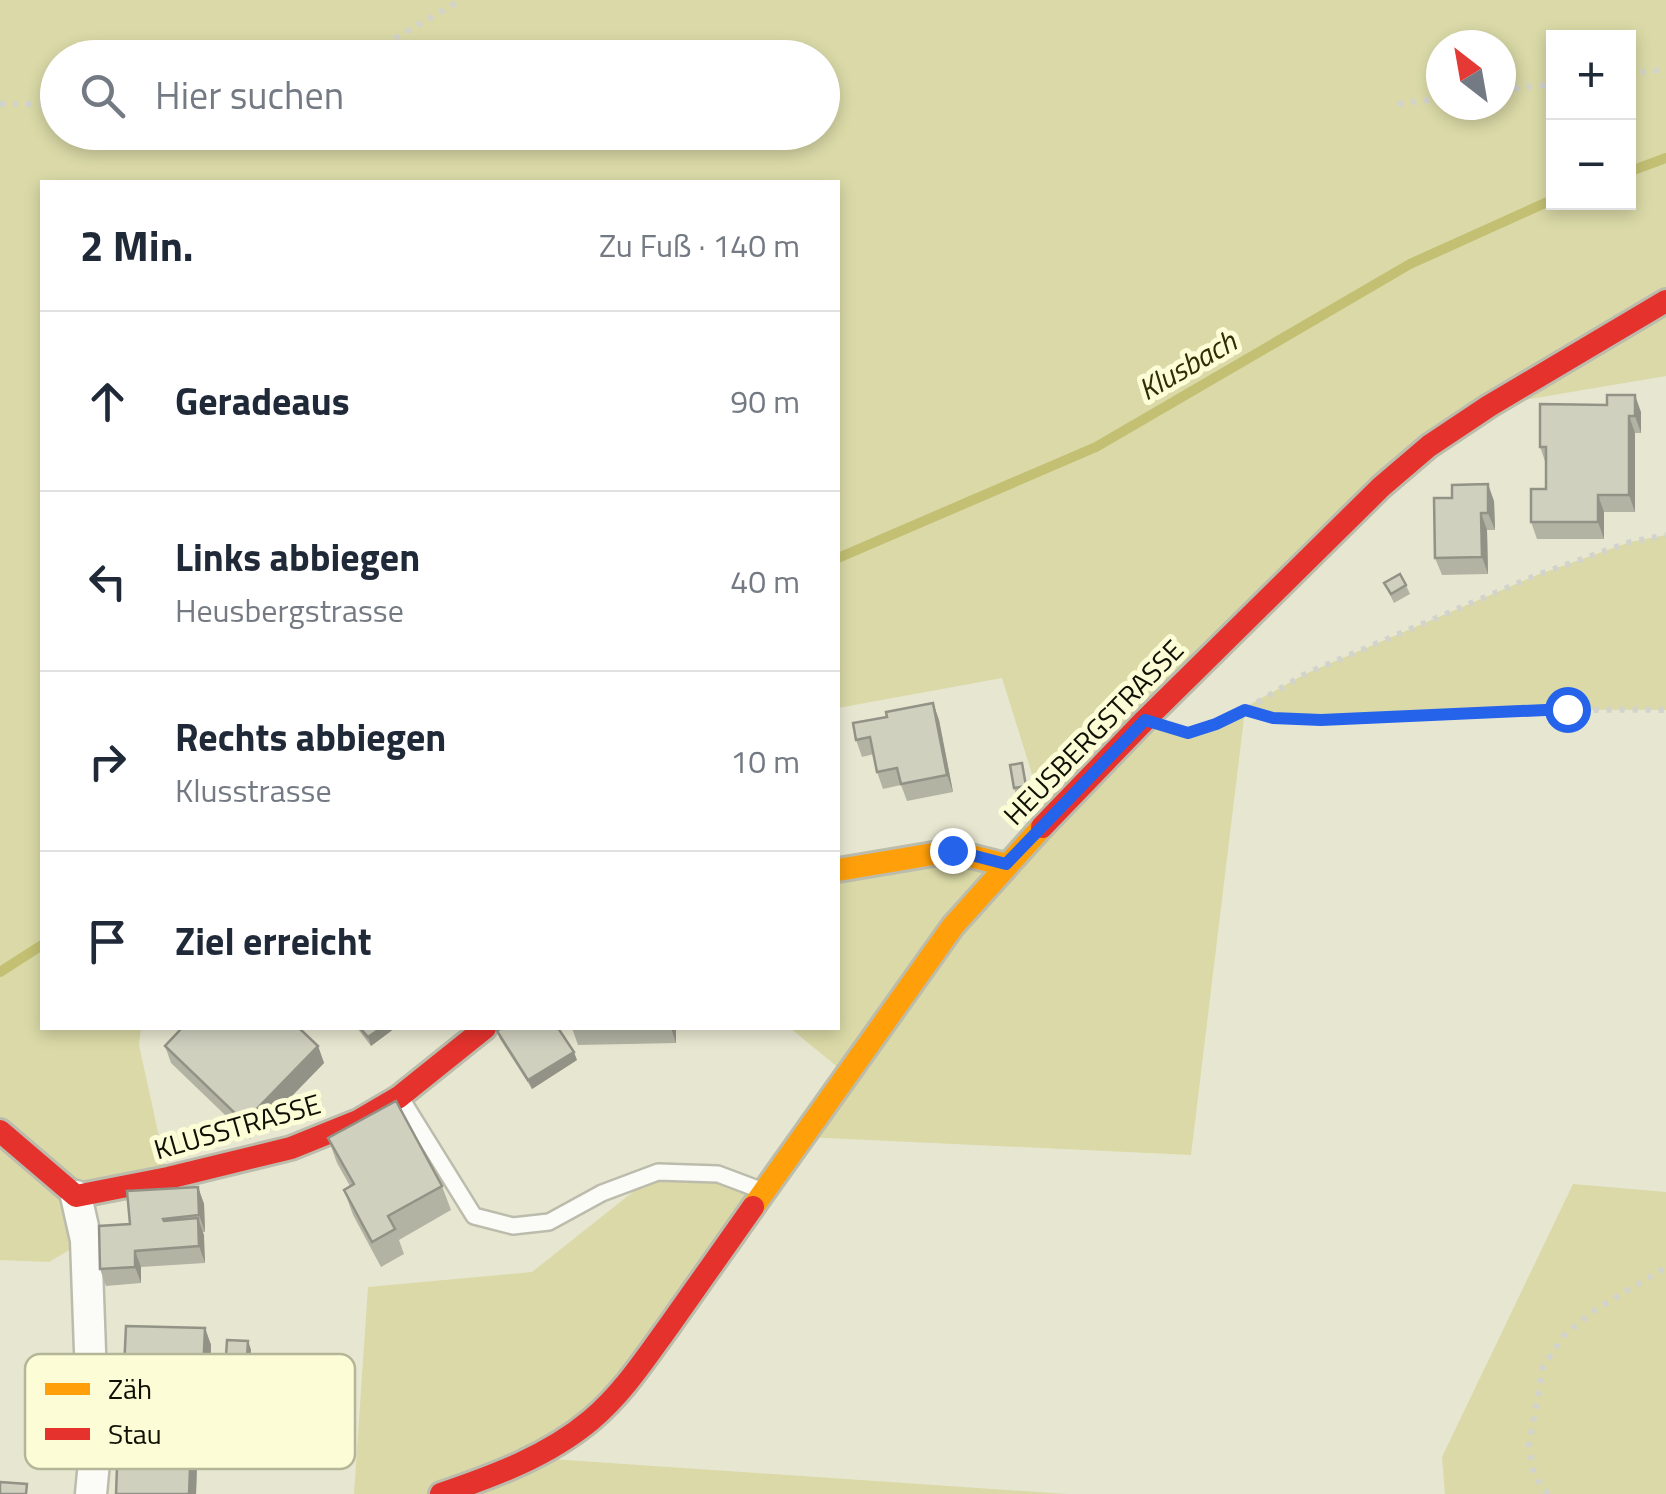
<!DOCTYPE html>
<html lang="de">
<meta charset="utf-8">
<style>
body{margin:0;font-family:"Titillium Web",sans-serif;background:#f6f6f7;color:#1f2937}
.controls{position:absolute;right:30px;top:30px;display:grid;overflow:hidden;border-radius:0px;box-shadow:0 5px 15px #0003}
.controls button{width:90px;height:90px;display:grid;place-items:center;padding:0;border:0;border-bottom:2px solid #e0e1e3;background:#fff;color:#1f2937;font:50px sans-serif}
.compass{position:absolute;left:1426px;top:30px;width:90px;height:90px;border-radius:50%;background:#fff;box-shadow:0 5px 15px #0003;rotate:329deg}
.stop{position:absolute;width:30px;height:30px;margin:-22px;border:8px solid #2563eb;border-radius:50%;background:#fff}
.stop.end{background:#2563eb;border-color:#fff;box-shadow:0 2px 10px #0008}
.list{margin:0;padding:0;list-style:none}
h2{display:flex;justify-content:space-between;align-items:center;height:130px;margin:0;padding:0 40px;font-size:42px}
h2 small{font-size:32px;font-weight:400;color:#747a83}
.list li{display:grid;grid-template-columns:65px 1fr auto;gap:30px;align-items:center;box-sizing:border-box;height:180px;padding:0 40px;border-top:2px solid #e0e1e3}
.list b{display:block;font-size:38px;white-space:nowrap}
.list p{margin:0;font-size:32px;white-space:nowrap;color:#747a83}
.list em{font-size:32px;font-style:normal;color:#747a83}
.icon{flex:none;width:55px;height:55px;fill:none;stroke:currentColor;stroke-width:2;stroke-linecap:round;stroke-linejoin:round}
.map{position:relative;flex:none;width:1666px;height:1494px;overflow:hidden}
.search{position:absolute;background:#fff;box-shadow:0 5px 15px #0003;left:40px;top:40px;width:800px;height:110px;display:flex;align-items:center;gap:25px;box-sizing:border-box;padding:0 35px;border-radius:55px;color:#747a83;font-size:38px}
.panel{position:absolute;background:#fff;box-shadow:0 5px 15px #0003;left:40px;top:180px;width:800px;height:850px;border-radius:0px}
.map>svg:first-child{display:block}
.green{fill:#dad9a7;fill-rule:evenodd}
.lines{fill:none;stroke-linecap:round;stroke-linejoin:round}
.stream{stroke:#c3c073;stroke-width:10}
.lane-casing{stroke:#bcbcac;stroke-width:20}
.street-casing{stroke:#bcbcac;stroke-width:35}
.slow-casing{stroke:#bcbcac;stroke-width:28}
.jam-casing{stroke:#bcbcac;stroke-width:28}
.path{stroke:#d3d3ce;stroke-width:6;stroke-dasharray:5 8;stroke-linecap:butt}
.lane{stroke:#fbfbf8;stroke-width:15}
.street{stroke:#fbfbf8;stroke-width:30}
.slow{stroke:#ff9f0a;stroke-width:22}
.jam{stroke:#e5322d;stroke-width:22}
.wall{fill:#b3b3a4}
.shaded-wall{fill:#929286}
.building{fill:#d0d0bf;stroke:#929286;stroke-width:2.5}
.route{stroke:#2563eb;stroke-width:12}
.labels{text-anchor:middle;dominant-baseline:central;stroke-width:10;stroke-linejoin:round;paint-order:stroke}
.street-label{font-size:28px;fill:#0f0f03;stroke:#fcfcd6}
.water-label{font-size:30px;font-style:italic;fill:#2f2d01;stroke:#fcfcd6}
.key{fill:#fcfcd6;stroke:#b5b597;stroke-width:2.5}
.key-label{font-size:28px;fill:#0f0f03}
</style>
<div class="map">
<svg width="1666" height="1494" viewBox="0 0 1666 1494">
<rect width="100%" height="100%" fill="#e7e7d1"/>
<g class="green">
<path d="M0,0H1666V376L1489,406L1146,721L1188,733L1215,724L1305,674L1537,575L1630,542L1666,535V710C1589,709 1513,711 1436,715C1372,718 1307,727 1245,710L1191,1155L804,1137L846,1074L790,1028H838V870L1006,864L1047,822L1002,678L838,708V182H42V1028H141L139,1045L168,1178L76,1196L86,1240L49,1262L0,1260ZM1554,38H1628V202H1554ZM1441,45H1501V105H1441ZM58,58H822V132H58Z"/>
<polygon points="658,1172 718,1174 763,1191 626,1386 536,1458 1067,1494 354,1494 368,1287 532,1272"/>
<polygon points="1573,1184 1666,1192 1666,1494 1445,1494 1442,1457"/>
</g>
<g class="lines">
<g class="stream">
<polyline points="1628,172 1666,158"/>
<polyline points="838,558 1096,447 1410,264 1554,199"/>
<polyline points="0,972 42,945"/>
</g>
<g class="lane-casing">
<polyline id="lane" points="402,1100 474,1216 513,1226 549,1222 602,1193 658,1172 718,1174 763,1191"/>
</g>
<g class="street-casing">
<polyline id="street" points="76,1196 86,1240 94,1462 91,1494"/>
</g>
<g class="slow-casing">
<g id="slow">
<polyline points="838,870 951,851 1006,865"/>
<polyline points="753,1207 953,926 1042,827"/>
</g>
</g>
<g class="jam-casing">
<g id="jam">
<polyline points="1042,827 1145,720 1381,487 1429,446 1489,406 1666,301"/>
<polyline points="0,1131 76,1196 168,1178 291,1148 358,1121 399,1097 485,1028"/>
<path d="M441,1494C494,1476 548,1456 591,1420C623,1393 645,1359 669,1326C697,1286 725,1247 753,1207"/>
</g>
</g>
<g class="path">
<polyline points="361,58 461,0"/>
<polyline points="1628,74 1666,69"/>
<polyline points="1501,90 1554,84"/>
<polyline points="0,104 58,104"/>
<polyline points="1398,104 1441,98"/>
<polyline points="1246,709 1305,674 1537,575 1630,542 1666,535"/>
<path d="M1184,732L1188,733L1215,724L1245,709C1309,728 1378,717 1443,714C1518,711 1592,709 1666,710"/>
<polyline points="1548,1494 1534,1475 1529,1445 1543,1367 1564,1335 1595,1310 1666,1267"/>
</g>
<use href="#lane" class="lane"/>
<use href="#street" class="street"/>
<use href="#slow" class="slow"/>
<use href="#jam" class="jam"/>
</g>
<g class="wall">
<polygon points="1607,405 1641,412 1641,433 1635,433 1635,512 1604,512 1604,539 1537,539 1531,522 1546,489 1546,464 1540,447"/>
<polygon points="1494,501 1495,530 1487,530 1488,574 1442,575 1435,558"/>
<polygon points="1384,583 1406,585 1410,594 1394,603"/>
<polygon points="933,703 939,720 953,792 907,801 901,785 883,789 877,772 874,754 862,757 856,740 887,717"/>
<polygon points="1022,763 1029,795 1017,797 1014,788"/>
<polygon points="357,1028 395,1028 371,1046"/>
<polygon points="572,1028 676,1028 676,1043 578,1045"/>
<polygon points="497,1031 577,1060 532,1089 500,1039"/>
<polygon points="165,1046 318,1046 324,1063 250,1139 171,1063"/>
<polygon points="328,1138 442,1186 451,1210 399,1240 404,1254 381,1267 353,1215 344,1190 350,1186 337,1163"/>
<polygon points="198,1187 204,1204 205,1232 203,1232 205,1263 141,1267 141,1283 106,1286 100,1269 130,1224"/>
<polygon points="205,1328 211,1345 209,1410 199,1410 196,1494 116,1494 130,1440 131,1407 129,1407 123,1390"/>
<polygon points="248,1341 251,1350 249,1382 228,1381 225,1373"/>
<polygon points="335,1397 338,1406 341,1431 295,1437 292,1428"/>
</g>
<g class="shaded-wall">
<polygon points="1635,395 1641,412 1641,433 1635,416"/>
<polygon points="1629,416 1635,433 1635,512 1629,495"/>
<polygon points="1488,484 1494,501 1495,530 1488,513"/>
<polygon points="1598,495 1604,512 1604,539 1598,522"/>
<polygon points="1481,513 1487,530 1488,574 1482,557"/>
<polygon points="933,703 939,720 953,792 947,775"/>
<polygon points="381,1028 395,1028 371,1046 368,1037"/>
<polygon points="671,1028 676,1028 676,1043"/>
<polygon points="318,1046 324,1063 250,1139 244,1122"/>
<polygon points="574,1052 577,1060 532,1089 528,1080"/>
<polygon points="198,1187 204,1204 205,1232 199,1215"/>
<polygon points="198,1218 204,1235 205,1263 199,1246"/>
<polygon points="135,1251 141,1267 141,1283 135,1267"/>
<polygon points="205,1328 211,1345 209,1410 202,1393"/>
<polygon points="248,1341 251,1350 249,1382 246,1374"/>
<polygon points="193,1393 199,1410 196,1494 189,1494"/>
<polygon points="335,1397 338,1406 341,1431 338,1423"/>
</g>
<g class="building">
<polygon points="1607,395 1635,395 1635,416 1629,416 1629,495 1598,495 1598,522 1531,522 1531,489 1546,489 1546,447 1540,447 1540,404 1607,405"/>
<polygon points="1488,484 1488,513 1481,513 1482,557 1435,558 1434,498 1452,498 1452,485"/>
<polygon points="1400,574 1406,585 1391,594 1384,583"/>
<polygon points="933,703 947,775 901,784 897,768 877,772 870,737 856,740 853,723 887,717 886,712"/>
<polygon points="1022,763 1026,786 1014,788 1010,765"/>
<polygon points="182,1028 299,1028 318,1046 244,1122 165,1046"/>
<polygon points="360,1028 381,1028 368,1037"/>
<polygon points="502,1028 558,1028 574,1052 528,1080 497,1031"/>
<polygon points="396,1101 442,1186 388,1216 395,1229 372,1242 344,1190 354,1184 328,1138"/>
<polygon points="198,1187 199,1215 163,1219 164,1221 198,1218 199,1246 135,1251 135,1267 100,1269 99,1226 130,1224 127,1191"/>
<polygon points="126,1326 205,1328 202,1393 193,1393 189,1494 116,1494 118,1440 130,1440 132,1390 123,1390"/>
<polygon points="227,1340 248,1341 246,1374 225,1373"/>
<polygon points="0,1482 27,1484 26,1494 0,1494"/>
</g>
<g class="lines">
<polyline class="route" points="952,850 1006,864 1145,720 1188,733 1216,724 1245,710 1273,718 1321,720 1567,709"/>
</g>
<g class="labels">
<g class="street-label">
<text transform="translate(1093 732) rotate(-46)">HEUSBERGSTRASSE</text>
<text transform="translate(237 1126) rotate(-16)">KLUSSTRASSE</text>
</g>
<g class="water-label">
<text transform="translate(1187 365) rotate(-30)">Klusbach</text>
</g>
</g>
<rect x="25" y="1354" width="330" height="115" rx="15" class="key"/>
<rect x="45" y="1383" width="45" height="12" fill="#ff9f0a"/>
<rect x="45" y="1428" width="45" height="12" fill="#e5322d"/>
<g class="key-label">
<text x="108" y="1399">Zäh</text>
<text x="108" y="1444">Stau</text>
</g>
</svg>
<div class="controls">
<button>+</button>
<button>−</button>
</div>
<svg class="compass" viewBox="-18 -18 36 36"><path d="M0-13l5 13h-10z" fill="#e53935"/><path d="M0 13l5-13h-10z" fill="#747a83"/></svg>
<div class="stop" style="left:1567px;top:709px"></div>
<div class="stop end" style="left:952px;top:850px"></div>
<div class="search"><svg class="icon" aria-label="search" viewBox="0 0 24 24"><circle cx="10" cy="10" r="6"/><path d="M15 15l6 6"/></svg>Hier suchen</div>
<section class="panel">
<h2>2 Min.<small>Zu Fuß · 140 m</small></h2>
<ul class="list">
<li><svg class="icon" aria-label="ahead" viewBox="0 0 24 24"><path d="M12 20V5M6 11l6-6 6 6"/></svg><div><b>Geradeaus</b></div><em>90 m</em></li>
<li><svg class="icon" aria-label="left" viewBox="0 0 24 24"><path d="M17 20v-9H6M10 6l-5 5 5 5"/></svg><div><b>Links abbiegen</b><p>Heusbergstrasse</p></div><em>40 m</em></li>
<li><svg class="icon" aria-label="right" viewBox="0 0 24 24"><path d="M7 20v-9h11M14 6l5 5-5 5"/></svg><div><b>Rechts abbiegen</b><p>Klusstrasse</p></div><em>10 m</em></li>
<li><svg class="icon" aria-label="arrive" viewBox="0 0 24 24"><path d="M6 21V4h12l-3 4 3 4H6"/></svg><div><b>Ziel erreicht</b></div></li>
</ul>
</section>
</div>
